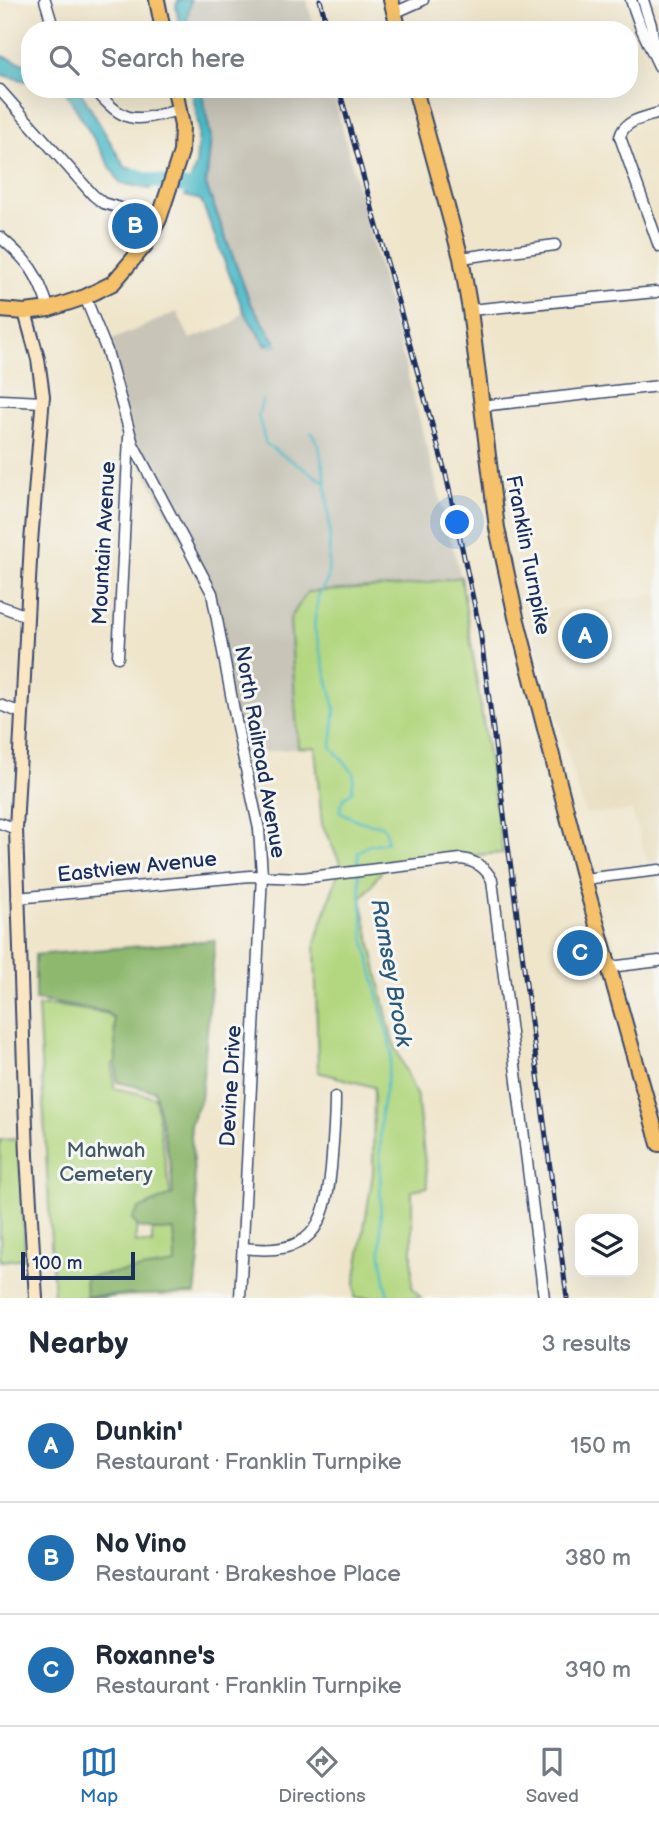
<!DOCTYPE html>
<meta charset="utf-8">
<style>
body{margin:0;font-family:"Balsamiq Sans",sans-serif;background:#f2f2f3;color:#1f2937}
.controls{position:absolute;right:21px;bottom:21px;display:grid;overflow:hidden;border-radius:14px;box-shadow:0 7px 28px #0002}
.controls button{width:63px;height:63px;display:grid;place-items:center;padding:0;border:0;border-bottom:2px solid #e0e1e3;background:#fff;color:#1f2937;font:35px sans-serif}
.scale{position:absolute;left:21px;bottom:18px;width:114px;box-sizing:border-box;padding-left:7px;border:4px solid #1b2f5e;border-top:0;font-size:19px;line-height:24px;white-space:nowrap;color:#1b2f5e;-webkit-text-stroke:5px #f6f6f2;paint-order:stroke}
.you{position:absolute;left:458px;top:523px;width:24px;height:24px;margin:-18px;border:5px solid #fff;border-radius:50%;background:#1a73e8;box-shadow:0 0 0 10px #1a73e833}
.badge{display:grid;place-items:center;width:46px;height:46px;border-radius:50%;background:#1f6fb2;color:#fff;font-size:23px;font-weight:700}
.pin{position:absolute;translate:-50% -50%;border:4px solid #fff;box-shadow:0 2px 7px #0006}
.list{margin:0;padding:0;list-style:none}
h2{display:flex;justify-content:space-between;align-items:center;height:91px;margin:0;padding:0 28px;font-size:30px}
h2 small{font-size:23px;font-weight:400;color:#747a83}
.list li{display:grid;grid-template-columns:46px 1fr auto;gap:21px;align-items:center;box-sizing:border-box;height:112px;padding:0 28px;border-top:2px solid #e0e1e3}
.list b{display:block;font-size:26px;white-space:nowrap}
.list p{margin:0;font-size:23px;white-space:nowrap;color:#747a83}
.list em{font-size:23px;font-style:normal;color:#747a83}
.icon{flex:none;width:38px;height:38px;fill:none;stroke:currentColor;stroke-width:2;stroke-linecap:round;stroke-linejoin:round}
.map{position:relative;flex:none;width:659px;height:1298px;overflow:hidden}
.search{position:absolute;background:#fff;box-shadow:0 7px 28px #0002;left:21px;right:21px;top:21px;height:77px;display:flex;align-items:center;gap:18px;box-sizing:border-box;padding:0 24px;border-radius:28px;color:#747a83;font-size:26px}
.sheet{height:427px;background:#fff}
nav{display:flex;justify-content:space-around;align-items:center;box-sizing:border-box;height:98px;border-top:2px solid #e0e1e3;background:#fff;font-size:19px;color:#747a83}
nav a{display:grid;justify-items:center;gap:4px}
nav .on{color:#1f6fb2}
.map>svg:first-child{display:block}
.built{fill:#e6daba}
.industrial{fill:#c8c4b8}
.green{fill:#b3d780;stroke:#67836f;stroke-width:2}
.forest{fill:#8eb86e;stroke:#547466;stroke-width:2}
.water{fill:#4cbac6;stroke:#347492;stroke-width:2}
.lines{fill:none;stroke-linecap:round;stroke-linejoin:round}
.stream{stroke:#4cbac6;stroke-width:2.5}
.river{stroke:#4cbac6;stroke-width:14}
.minor-casing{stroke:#3b4a6e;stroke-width:13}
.secondary-casing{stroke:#3b4a6e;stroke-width:16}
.primary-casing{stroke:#3b4a6e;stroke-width:18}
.minor{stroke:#fff;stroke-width:10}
.secondary{stroke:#fbe6c4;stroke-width:12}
.primary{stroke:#f5c16b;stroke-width:14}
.rail-casing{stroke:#1b2f5e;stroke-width:5}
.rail{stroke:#f6f6f2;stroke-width:2.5;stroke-dasharray:8;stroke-linecap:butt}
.labels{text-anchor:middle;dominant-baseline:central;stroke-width:6;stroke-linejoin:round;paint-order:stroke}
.street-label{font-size:21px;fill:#1b2f5e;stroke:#f6f6f2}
.park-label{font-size:21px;fill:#415966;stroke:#f6f6f2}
.water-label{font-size:23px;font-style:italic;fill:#2a597d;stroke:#f6f6f2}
</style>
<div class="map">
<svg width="659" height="1298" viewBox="0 0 659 1298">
<rect width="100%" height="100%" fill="#f6f6f2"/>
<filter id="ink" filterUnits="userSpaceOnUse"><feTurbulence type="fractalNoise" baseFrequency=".0143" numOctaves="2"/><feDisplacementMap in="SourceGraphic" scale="14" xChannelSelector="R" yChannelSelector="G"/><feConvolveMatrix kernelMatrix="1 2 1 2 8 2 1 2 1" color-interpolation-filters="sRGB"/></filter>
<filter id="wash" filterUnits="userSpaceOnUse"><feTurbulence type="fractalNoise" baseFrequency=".00686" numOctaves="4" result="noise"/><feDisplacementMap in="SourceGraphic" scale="28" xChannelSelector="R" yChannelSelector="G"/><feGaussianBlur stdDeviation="1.57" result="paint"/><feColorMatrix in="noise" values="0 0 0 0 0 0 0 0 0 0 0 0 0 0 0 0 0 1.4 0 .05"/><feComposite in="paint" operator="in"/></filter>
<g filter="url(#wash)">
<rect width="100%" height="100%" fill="#efe5cb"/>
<polygon class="built" points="659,594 659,861 648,863 632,811 585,814 528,614"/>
<g class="industrial">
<polygon points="191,0 307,0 315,30 189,30 187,18"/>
<polygon points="201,89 332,89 461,577 404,586 290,619 298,748 241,755 210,595 137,456 102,344 177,312 190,339 232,324 250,303 206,185 211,138"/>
</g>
<g class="green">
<polygon points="461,577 503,853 389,861 361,899 392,1039 417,1097 428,1187 412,1190 412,1287 421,1298 355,1298 355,1283 373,1173 374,1087 318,1072 315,943 341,864 322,825 315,747 298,748 290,619 307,592 404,586"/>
<polygon points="38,1006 58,1006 110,1014 136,1050 113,1064 114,1088 155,1097 171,1197 137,1223 135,1242 152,1244 152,1228 193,1227 193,1288 100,1298 54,1298"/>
<polygon points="19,1139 25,1258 0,1261 0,1140"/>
</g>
<polygon class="forest" points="215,940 201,1099 190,1124 200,1249 195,1294 86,1296 85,1277 175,1264 174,1230 159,1231 138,1227 132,1219 139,1209 173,1194 171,1169 155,1091 117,1082 114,1019 106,1012 35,1000 35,955"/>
<g class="water">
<polygon points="178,0 191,0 187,18 189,30 180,30 176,6"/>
<polygon points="0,55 30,66 30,82 3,75 0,72"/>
<polygon points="57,89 79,89 125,167 155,177 150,189 120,183 66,92"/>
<polygon points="192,89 201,89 211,138 206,185 250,302 275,341 266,345 243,310 201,200 185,196 196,165 199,129"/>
</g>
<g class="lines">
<g class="stream">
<polyline points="273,342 277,346"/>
<polyline points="271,343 272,347"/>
<polyline points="263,400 258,415 266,444 326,483"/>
<path d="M311,432L319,446L326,483L330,534L328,578L318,597L314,627L335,708L331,747L354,773L352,792C343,797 340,802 340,812L359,821L382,826L386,831L387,842L369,845L358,852V861L364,937L392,1053L381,1113L380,1155L381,1256L388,1298"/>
</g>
<polyline class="river" points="136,175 144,179 197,189 198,180"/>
</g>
</g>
<g filter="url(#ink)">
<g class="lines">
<g class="minor-casing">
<g id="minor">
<polyline points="45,0 54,30"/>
<polyline points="631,0 641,28 659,66"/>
<polyline points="643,0 651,25 655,48"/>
<polyline points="394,13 423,0"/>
<path d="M94,89C127,126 133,121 179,110"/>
<polyline points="0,90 93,195 103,203 159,219"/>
<path d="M659,113C644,118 624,120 620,137L659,246"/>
<path d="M0,237C29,262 37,272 49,309"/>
<polyline points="461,258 555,245"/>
<polyline points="85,297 107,351 133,444 212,593 239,737 259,829 262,875 240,1298"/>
<polyline points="470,310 656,292"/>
<polyline points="0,400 43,402"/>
<polyline points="481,406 659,386"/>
<polyline points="0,606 27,616"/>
<polyline points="118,657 129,437"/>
<polyline points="0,705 22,713"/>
<polyline points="0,823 16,829"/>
<polyline points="584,879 659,870"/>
<path d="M17,898L250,876L302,878L461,859C476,861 485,867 492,880L544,1298"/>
<polyline points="610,967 659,961"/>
<path d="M243,1248C310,1256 325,1230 331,1168C333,1144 335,1121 335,1097"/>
</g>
</g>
<g class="secondary-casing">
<polyline id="secondary" points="25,312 38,359 43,396 31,542 16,829 27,1156 36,1298"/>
</g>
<g class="primary-casing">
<g id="primary">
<polyline points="157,0 163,30"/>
<polyline points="391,0 399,30"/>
<polyline points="415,89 461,258 470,310 497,528 516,617 584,879 659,1144"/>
<polyline points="0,310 25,312 49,309 85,297 113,283 146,244 159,219 181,152 182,126 175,89"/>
</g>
</g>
<use href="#minor" class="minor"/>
<use href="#secondary" class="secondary"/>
<use href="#primary" class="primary"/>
<g class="rail-casing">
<g id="rail">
<polyline points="320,0 328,30"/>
<polyline points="339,89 446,475 480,630 567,1298"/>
</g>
</g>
<use href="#rail" class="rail"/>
</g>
</g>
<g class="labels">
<g class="street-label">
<text transform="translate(104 543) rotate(-87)">Mountain Avenue</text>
<text transform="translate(528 555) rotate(79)">Franklin Turnpike</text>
<text transform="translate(260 752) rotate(80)">North Railroad Avenue</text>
<text transform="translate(137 867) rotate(-6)">Eastview Avenue</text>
<text transform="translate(231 1086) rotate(-87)">Devine Drive</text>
</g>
<g class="park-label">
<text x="106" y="1150">Mahwah<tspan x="106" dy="24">Cemetery</tspan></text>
</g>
<g class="water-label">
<text transform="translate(391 973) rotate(80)">Ramsey Brook</text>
</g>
</g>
</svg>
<div class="controls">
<button><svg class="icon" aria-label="layers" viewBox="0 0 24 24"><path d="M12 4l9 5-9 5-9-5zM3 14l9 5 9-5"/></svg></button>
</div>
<div class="scale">100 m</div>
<div class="you"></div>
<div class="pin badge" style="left:585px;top:636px">A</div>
<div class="pin badge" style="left:135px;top:226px">B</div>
<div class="pin badge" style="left:580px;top:953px">C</div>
<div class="search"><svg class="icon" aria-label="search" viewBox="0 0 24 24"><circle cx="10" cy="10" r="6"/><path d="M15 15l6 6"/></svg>Search here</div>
</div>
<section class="sheet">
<h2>Nearby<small>3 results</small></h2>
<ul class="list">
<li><span class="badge">A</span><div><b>Dunkin'</b><p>Restaurant · Franklin Turnpike</p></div><em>150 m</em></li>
<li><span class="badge">B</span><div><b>No Vino</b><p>Restaurant · Brakeshoe Place</p></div><em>380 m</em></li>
<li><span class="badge">C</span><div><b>Roxanne's</b><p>Restaurant · Franklin Turnpike</p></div><em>390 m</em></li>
</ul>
</section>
<nav>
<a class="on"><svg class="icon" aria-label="map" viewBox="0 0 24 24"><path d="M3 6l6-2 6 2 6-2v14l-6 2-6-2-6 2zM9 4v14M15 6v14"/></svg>Map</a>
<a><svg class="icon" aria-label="directions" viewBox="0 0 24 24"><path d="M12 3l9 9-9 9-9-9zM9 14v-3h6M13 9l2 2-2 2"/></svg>Directions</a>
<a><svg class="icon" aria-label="saved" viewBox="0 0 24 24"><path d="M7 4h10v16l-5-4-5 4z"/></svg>Saved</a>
</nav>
